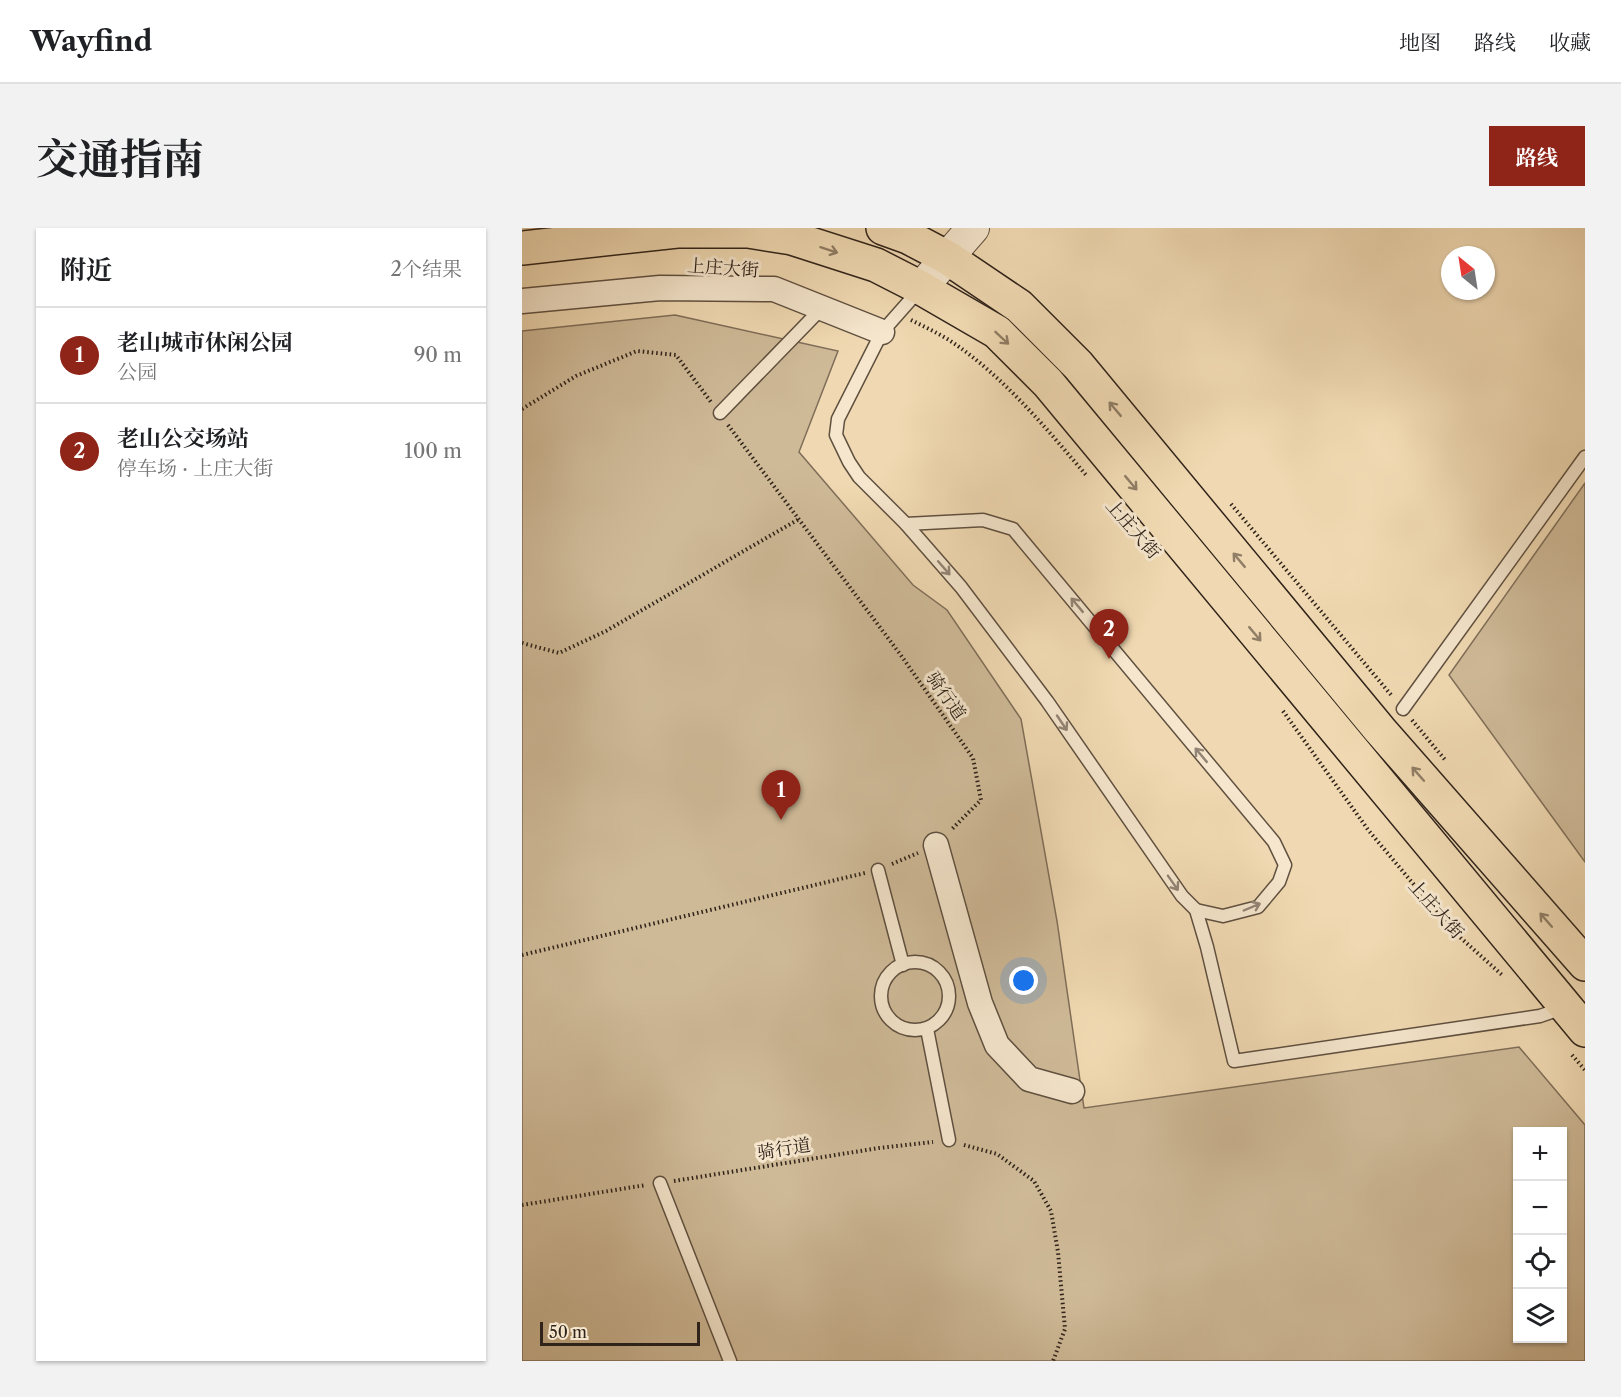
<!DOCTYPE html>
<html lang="zh">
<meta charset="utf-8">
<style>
body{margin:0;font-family:"Libre Caslon Text","Noto Serif SC",serif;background:#f2f2f2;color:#202124}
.controls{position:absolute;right:18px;bottom:18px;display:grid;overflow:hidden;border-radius:0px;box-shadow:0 2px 4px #0004}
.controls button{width:54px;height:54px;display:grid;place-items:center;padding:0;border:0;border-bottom:2px solid #e0e0e0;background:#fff;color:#202124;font:30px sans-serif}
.compass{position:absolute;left:919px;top:18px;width:54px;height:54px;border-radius:50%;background:#fff;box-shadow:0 2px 4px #0004;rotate:330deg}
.scale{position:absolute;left:18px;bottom:15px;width:160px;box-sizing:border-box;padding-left:6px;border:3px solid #2f231a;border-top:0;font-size:16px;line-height:21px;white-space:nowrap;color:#2f231a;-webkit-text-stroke:4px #f5e6cd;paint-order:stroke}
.you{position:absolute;left:502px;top:753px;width:21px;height:21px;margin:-15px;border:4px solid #fff;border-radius:50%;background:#1a73e8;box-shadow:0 0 0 9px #1a73e833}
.badge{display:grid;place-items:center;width:39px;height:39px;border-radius:50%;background:#8f2418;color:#fff;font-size:20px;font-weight:700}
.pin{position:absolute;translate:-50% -50px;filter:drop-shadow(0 2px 3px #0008)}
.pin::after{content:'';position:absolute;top:32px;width:21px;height:18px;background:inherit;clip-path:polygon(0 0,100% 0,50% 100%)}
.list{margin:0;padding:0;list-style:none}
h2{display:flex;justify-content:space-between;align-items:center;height:78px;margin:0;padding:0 24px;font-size:26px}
h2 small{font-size:20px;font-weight:400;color:#757577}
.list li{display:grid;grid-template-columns:39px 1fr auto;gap:18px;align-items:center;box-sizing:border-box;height:96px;padding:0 24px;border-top:2px solid #e0e0e0}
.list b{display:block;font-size:22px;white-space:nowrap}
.list p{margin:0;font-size:20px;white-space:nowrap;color:#757577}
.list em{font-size:20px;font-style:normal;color:#757577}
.icon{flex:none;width:33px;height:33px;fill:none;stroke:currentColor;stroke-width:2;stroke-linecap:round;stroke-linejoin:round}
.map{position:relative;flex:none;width:1063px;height:1133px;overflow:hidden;border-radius:0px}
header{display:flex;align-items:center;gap:36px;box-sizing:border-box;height:84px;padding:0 30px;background:#fff;border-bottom:2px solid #e0e0e0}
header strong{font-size:28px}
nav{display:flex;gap:33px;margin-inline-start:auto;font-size:21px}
.intro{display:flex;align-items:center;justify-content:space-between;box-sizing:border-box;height:144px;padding:0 36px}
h1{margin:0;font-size:42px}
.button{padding:15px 27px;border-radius:0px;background:#8f2418;color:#fff;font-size:21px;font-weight:700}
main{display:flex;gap:36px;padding:0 36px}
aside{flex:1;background:#fff;border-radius:0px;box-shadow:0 2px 4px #0004}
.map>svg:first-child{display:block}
.green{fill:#cfba98;stroke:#7f6e59;stroke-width:1.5;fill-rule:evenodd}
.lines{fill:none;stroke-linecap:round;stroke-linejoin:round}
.service-casing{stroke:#5f5040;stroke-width:15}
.minor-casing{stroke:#5f5040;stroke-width:27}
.tertiary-casing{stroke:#5f5040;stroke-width:34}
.primary-casing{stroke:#2f231a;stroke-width:36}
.path{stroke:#2f231a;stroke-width:4;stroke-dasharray:1.5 3;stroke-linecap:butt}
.service{stroke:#f5e6cd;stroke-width:12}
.minor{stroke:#f5e6cd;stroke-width:24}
.tertiary{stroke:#f5e6cd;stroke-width:32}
.primary{stroke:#f0d9b2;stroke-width:33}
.oneway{stroke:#907e66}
.oneway2{stroke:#928474}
.labels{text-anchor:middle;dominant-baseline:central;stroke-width:6;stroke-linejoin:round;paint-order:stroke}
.street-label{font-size:18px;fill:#2f231a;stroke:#f5e6cd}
</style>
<header>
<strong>Wayfind</strong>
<nav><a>地图</a><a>路线</a><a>收藏</a></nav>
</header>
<div class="intro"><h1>交通指南</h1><a class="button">路线</a></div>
<main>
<aside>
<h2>附近<small>2个结果</small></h2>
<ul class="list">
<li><span class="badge">1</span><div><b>老山城市休闲公园</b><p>公园</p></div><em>90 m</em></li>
<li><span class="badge">2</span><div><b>老山公交场站</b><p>停车场 · 上庄大街</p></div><em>100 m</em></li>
</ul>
</aside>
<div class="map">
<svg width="1063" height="1133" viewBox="0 0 1063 1133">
<rect width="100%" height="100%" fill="#f0d9b2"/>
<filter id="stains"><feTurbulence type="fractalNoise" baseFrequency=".00333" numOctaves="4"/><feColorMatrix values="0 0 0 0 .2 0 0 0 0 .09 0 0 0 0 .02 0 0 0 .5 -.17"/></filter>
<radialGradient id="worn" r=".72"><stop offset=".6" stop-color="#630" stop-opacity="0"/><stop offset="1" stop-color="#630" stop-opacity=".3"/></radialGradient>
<g class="green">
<path d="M153,87L316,123L277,224L391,357L425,382L499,491L535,693L562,880L997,819L1063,897V1133H0V103ZM996,904H1040V1110H996Z"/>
<polygon points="1063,255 1063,634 927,447"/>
</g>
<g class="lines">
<g class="service-casing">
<g id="service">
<polyline points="398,61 360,104 316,191 314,207 327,234 337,249 384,296 439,359 525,473 660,668 674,682 685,719 712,833 1018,788 1041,780"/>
<polyline points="198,185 300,80"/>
<polyline points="384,296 461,292 491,301 752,614 763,637 757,654 736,679 701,688 674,682"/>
<polyline points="881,481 1063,229"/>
<polyline points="356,642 381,737"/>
<circle cx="393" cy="768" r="34"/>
<polyline points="405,801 427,912"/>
<polyline points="138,955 208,1133"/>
</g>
</g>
<g class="minor-casing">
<g id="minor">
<polyline points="0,73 138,60 252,61 360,104"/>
<polyline points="414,617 458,775 475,817 507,851 550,863"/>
</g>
</g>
<g class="tertiary-casing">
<polyline id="tertiary" points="399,60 451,0"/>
</g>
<g class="primary-casing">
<g id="primary">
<polyline points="361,0 386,9 426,30 497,78 556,137 858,502 1063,736"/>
<polyline points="0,20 155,3 226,3 270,10 354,37 399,60 475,104 526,155 1063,802"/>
</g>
</g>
<g class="path">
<path d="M389,92C403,99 418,106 430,114C482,149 524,200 564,247"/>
<polyline points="0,181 54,148 115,123 154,127 189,174"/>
<polyline points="206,197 378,426 451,530 459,572 429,602"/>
<polyline points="709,276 870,468"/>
<polyline points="0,415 37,425 84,403 277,291"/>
<polyline points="761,483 847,603 930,702 980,747"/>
<polyline points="890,492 924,533"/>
<polyline points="370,636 396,625"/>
<polyline points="0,727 343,645"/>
<polyline points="1050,827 1063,842"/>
<polyline points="442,917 475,926 512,953 529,983 536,1024 543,1101 531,1133"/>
<polyline points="152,953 357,920 411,914"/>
<polyline points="0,977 124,957"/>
</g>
<use href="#service" class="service"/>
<use href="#minor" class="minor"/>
<use href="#tertiary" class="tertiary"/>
<use href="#primary" class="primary"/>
</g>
<defs><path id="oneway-shaft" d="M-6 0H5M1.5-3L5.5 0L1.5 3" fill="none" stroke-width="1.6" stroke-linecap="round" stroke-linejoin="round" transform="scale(1.5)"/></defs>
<g class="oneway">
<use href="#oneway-shaft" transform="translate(307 22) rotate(18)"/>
<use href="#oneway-shaft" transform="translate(480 110) rotate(43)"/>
<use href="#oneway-shaft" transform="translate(593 181) rotate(-130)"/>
<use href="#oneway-shaft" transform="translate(609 255) rotate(50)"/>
<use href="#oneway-shaft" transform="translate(717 332) rotate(-130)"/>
<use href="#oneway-shaft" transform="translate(733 406) rotate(50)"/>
<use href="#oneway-shaft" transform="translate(896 546) rotate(-131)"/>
<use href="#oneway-shaft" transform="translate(1024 692) rotate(-131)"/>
</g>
<g class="oneway2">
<use href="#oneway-shaft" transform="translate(422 340) rotate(49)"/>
<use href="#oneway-shaft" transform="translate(555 377) rotate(-130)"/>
<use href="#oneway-shaft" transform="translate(540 495) rotate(56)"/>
<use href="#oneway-shaft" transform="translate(679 527) rotate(-130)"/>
<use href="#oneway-shaft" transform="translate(651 655) rotate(55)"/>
<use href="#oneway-shaft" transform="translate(730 679) rotate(-23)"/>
</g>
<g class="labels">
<g class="street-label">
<text transform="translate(201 40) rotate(4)">上庄大街</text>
<text transform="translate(611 301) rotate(49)">上庄大街</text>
<text transform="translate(424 468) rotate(55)">骑行道</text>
<text transform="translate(914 681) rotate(48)">上庄大街</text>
<text transform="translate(262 921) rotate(-9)">骑行道</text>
</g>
</g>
<rect width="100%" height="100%" filter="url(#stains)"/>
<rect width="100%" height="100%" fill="url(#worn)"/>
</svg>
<div class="controls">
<button>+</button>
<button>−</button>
<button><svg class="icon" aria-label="locate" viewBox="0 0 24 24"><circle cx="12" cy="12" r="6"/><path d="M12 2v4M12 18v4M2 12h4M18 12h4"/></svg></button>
<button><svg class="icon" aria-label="layers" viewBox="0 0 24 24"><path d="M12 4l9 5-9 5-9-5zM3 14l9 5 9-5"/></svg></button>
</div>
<svg class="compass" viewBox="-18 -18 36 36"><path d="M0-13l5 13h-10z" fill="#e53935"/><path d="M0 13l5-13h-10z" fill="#757577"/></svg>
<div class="scale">50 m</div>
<div class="you"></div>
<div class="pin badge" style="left:259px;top:592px">1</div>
<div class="pin badge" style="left:587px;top:431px">2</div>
</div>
</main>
